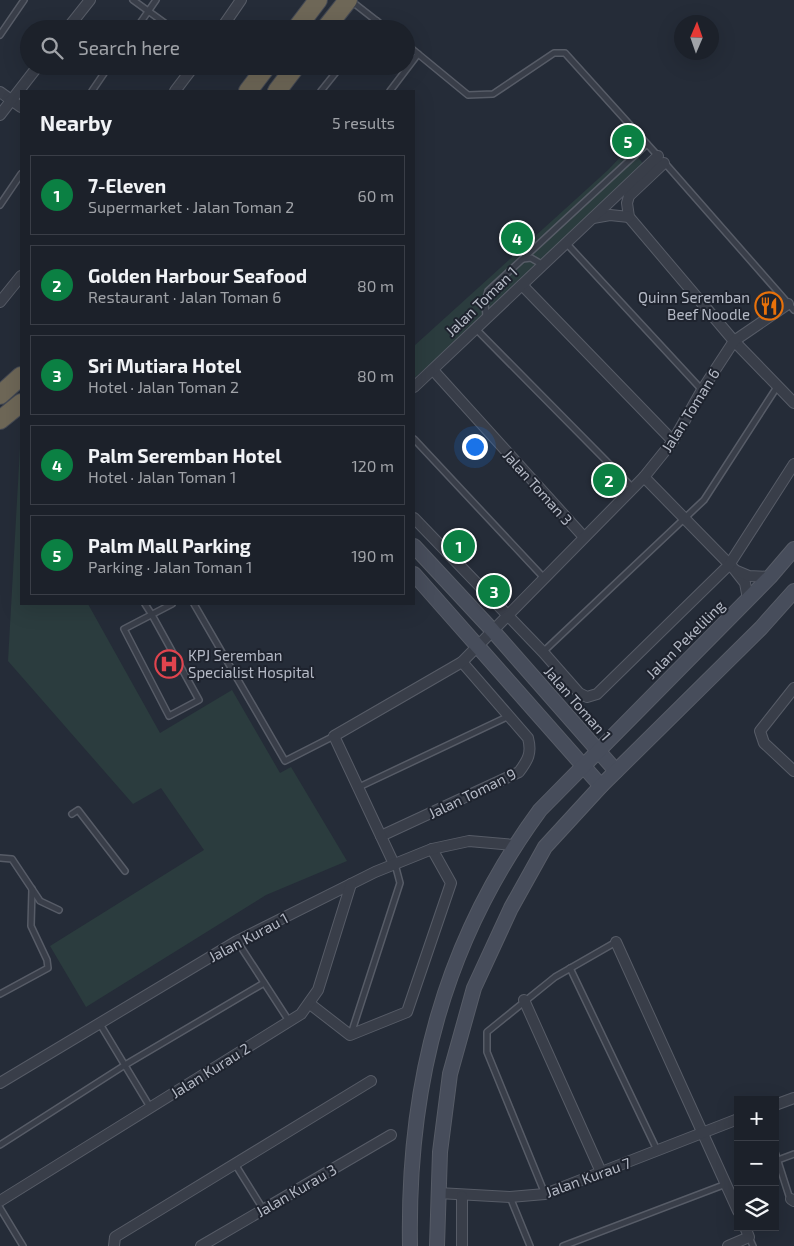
<!DOCTYPE html>
<meta charset="utf-8">
<style>
body{margin:0;font-family:"Exo 2",sans-serif;background:#252932;color:#f1f3f6}
.controls{position:absolute;right:15px;bottom:15px;display:grid;overflow:hidden;border-radius:0px;box-shadow:0 5px 20px #0002}
.controls button{width:45px;height:45px;display:grid;place-items:center;padding:0;border:0;border-bottom:1px solid #3a3e47;background:#1c212a;color:#f1f3f6;font:25px sans-serif}
.compass{position:absolute;left:674px;top:15px;width:45px;height:45px;border-radius:50%;background:#1c212a;box-shadow:0 5px 20px #0002;rotate:2deg}
.you{position:absolute;left:474px;top:446px;width:18px;height:18px;margin:-12px;border:4px solid #fff;border-radius:50%;background:#1a73e8;box-shadow:0 0 0 8px #1a73e833}
.badge{display:grid;place-items:center;width:32px;height:32px;border-radius:50%;background:#0b8043;color:#fff;font-size:16px;font-weight:700}
.pin{position:absolute;translate:-50% -50%;border:2px solid #fff;box-shadow:0 1px 5px #0006}
.list{margin:0;padding:0;list-style:none}
h2{display:flex;justify-content:space-between;align-items:center;height:65px;margin:0;padding:0 20px;font-size:21px}
h2 small{font-size:16px;font-weight:400;color:#a0a3a8}
.list li{display:grid;grid-template-columns:32px 1fr auto;gap:15px;align-items:center;box-sizing:border-box;height:80px;margin:0 10px 10px;padding:0 10px;border:1px solid #3a3e47;border-radius:0px}
.list b{display:block;font-size:19px;white-space:nowrap}
.list p{margin:0;font-size:16px;white-space:nowrap;color:#a0a3a8}
.list em{font-size:16px;font-style:normal;color:#a0a3a8}
.icon{flex:none;width:28px;height:28px;fill:none;stroke:currentColor;stroke-width:2;stroke-linecap:round;stroke-linejoin:round}
.map{position:relative;flex:none;width:794px;height:1246px;overflow:hidden}
.search{position:absolute;background:#1c212a;box-shadow:0 5px 20px #0002;left:20px;top:20px;width:395px;height:55px;display:flex;align-items:center;gap:12px;box-sizing:border-box;padding:0 18px;border-radius:28px;color:#a0a3a8;font-size:19px}
.panel{position:absolute;background:#1c212a;box-shadow:0 5px 20px #0002;left:20px;top:90px;width:395px;height:515px;border-radius:0px}
.map>svg:first-child{display:block}
.green{fill:#2b3c3e}
.lines{fill:none;stroke-linecap:round;stroke-linejoin:round}
.lane-casing{stroke:#575c67;stroke-width:8}
.street-casing{stroke:#575c67;stroke-width:12}
.secondary-casing{stroke:#575c67;stroke-width:16}
.highway-casing{stroke:#444954;stroke-width:20}
.lane{stroke:#393e49;stroke-width:5}
.street{stroke:#393e49;stroke-width:10}
.secondary{stroke:#474d5b;stroke-width:14}
.highway{stroke:#6e6757;stroke-width:18}
.labels{text-anchor:middle;dominant-baseline:central;stroke-width:4;stroke-linejoin:round;paint-order:stroke}
.poi-label{font-size:15px;fill:#b4b9c5;stroke:#1e232e;text-anchor:end}
.street-label{font-size:15px;fill:#b4b9c5;stroke:#1e232e}
</style>
<div class="map">
<svg width="794" height="1246" viewBox="0 0 794 1246">
<rect width="100%" height="100%" fill="#252c38"/>
<g class="green">
<polygon points="630,147 645,166 476,326 414,378 414,346 608,170"/>
<polygon points="21,430 21,604 88,604 160,733 232,690 280,773 291,767 347,861 266,895 86,1007 50,946 204,850 161,788 133,804 8,661"/>
</g>
<g class="lines">
<g class="lane-casing">
<g id="lane">
<polyline points="133,0 173,29"/>
<polyline points="350,0 387,29"/>
<polyline points="136,29 156,0"/>
<polyline points="370,29 377,21"/>
<polyline points="0,35 24,0"/>
<polyline points="406,44 468,95 493,94 554,53 565,53 658,156"/>
<polyline points="92,91 109,66"/>
<polyline points="321,91 341,66"/>
<polyline points="390,91 418,54"/>
<polyline points="664,162 794,310"/>
<polyline points="0,205 21,174"/>
<polyline points="567,244 702,390"/>
<polyline points="523,259 531,258 543,265"/>
<polyline points="486,317 485,302 488,291 647,144"/>
<polyline points="476,329 633,488"/>
<polyline points="414,439 544,578"/>
<polyline points="145,604 152,615 199,700 169,716 124,629 172,604"/>
<polyline points="194,604 285,761 334,736"/>
<polyline points="543,652 704,500 777,387"/>
<polyline points="359,787 509,716"/>
<polyline points="72,814 78,810 125,871"/>
<polyline points="0,858 12,859 40,901 59,910"/>
<polyline points="237,941 289,1021"/>
<polyline points="570,968 657,1150"/>
<polyline points="0,994 48,968 47,960 31,926 32,889"/>
<polyline points="100,1024 150,1107"/>
<polyline points="351,1034 400,883 395,864"/>
<polyline points="0,1145 125,1065 264,983"/>
<polyline points="775,1152 790,1199"/>
<polyline points="778,1160 794,1154"/>
<polyline points="235,1164 263,1209"/>
<polyline points="545,1194 487,1052 487,1032 555,977 616,942"/>
<polyline points="510,1197 530,1246"/>
<polyline points="0,1208 23,1246"/>
<polyline points="749,1237 753,1246"/>
<polyline points="563,1246 726,1184"/>
</g>
</g>
<g class="street-casing">
<g id="street">
<polyline points="67,29 90,0"/>
<polyline points="221,29 241,0"/>
<polyline points="175,91 194,66"/>
<polyline points="0,92 21,107"/>
<polyline points="0,115 38,66"/>
<polyline points="664,163 629,196 627,203 629,217 734,341 794,403"/>
<polyline points="593,218 610,215 629,217"/>
<polyline points="522,285 673,441"/>
<polyline points="0,302 21,276"/>
<polyline points="433,370 583,536"/>
<polyline points="414,387 658,156"/>
<polyline points="644,477 734,569 745,583 748,599"/>
<polyline points="414,518 543,652 579,693 587,697 597,694 729,565 794,464"/>
<polyline points="737,571 749,576 770,577"/>
<polyline points="794,688 760,731 764,743 794,771"/>
<path d="M381,836L519,772C528,760 532,753 528,738L462,662"/>
<polyline points="394,864 334,736 462,662 644,477 673,441 702,390 734,341 788,304"/>
<polyline points="616,942 738,1211"/>
<polyline points="524,1000 601,1172"/>
<polyline points="310,1004 350,1035 407,1012 451,883 432,849"/>
<polyline points="0,1083 237,941 375,872 432,849 469,841 514,845"/>
<polyline points="775,1105 794,1098"/>
<polyline points="438,1193 510,1197 545,1194 738,1119"/>
<polyline points="791,1199 794,1201"/>
<polyline points="0,1201 301,1014 318,990 351,884"/>
<polyline points="114,1246 115,1237 371,1081"/>
<polyline points="201,1246 391,1135"/>
<polyline points="462,1246 462,1196"/>
<polyline points="728,1246 749,1237 745,1227"/>
</g>
</g>
<g class="secondary-casing">
<g id="secondary">
<polyline points="414,546 493,631 616,771"/>
<polyline points="414,574 601,786"/>
<path d="M410,1246C407,1084 444,941 540,810L770,577L794,549"/>
<polyline points="437,1246 440,1152 450,1074 474,988 511,908 545,847 601,786 761,628 794,591"/>
</g>
</g>
<g class="highway-casing">
<g id="highway">
<polyline points="296,29 318,0"/>
<polyline points="325,29 348,0"/>
<polyline points="248,91 267,66"/>
<polyline points="277,91 296,66"/>
<polyline points="0,395 21,376"/>
<polyline points="0,420 21,403"/>
</g>
</g>
<use href="#lane" class="lane"/>
<use href="#street" class="street"/>
<use href="#secondary" class="secondary"/>
<use href="#highway" class="highway"/>
</g>
<defs>
<g id="restaurant-ring" transform="scale(1.4375)"><circle r="9.5" fill="#1e232e" stroke="#e8710a" stroke-width="1.5"/><path d="M-5-6h1v4h1v-4h1v4h1v-4h1v5L-1.5 .5V6h-2V.5L-5-1ZM5-6V6H3V1.5H1.5Q1.5-4 5-6Z" fill="#e8710a"/></g>
<g id="hospital-ring" transform="scale(1.4375)"><circle r="9.5" fill="#1e232e" stroke="#e0444e" stroke-width="1.5"/><path d="M-5-5h3v3.5h4V-5h3V5h-3V1.5h-4V5h-3Z" fill="#e0444e"/></g>
</defs>
<g fill-rule="evenodd">
<use href="#restaurant-ring" x="769" y="306"/>
<use href="#hospital-ring" x="169" y="664"/>
</g>
<g class="labels">
<g class="poi-label">
<text x="750" y="297">Quinn Seremban<tspan x="750" dy="17">Beef Noodle</tspan></text>
<text x="188" y="655" text-anchor="start">KPJ Seremban<tspan x="188" dy="17">Specialist Hospital</tspan></text>
</g>
<g class="street-label">
<text transform="translate(481 301) rotate(-44)">Jalan Toman 1</text>
<text transform="translate(690 410) rotate(-58)">Jalan Toman 6</text>
<text transform="translate(538 487) rotate(48)">Jalan Toman 3</text>
<text transform="translate(685 639) rotate(-45)">Jalan Pekeliling</text>
<text transform="translate(578 703) rotate(49)">Jalan Toman 1</text>
<text transform="translate(472 793) rotate(-26)">Jalan Toman 9</text>
<text transform="translate(248 937) rotate(-28)">Jalan Kurau 1</text>
<text transform="translate(210 1070) rotate(-32)">Jalan Kurau 2</text>
<text transform="translate(588 1177) rotate(-20)">Jalan Kurau 7</text>
<text transform="translate(296 1190) rotate(-30)">Jalan Kurau 3</text>
</g>
</g>
</svg>
<div class="controls">
<button>+</button>
<button>−</button>
<button><svg class="icon" aria-label="layers" viewBox="0 0 24 24"><path d="M12 4l9 5-9 5-9-5zM3 14l9 5 9-5"/></svg></button>
</div>
<svg class="compass" viewBox="-18 -18 36 36"><path d="M0-13l5 13h-10z" fill="#e53935"/><path d="M0 13l5-13h-10z" fill="#a0a3a8"/></svg>
<div class="you"></div>
<div class="pin badge" style="left:459px;top:546px">1</div>
<div class="pin badge" style="left:609px;top:480px">2</div>
<div class="pin badge" style="left:494px;top:591px">3</div>
<div class="pin badge" style="left:517px;top:238px">4</div>
<div class="pin badge" style="left:628px;top:141px">5</div>
<div class="search"><svg class="icon" aria-label="search" viewBox="0 0 24 24"><circle cx="10" cy="10" r="6"/><path d="M15 15l6 6"/></svg>Search here</div>
<section class="panel">
<h2>Nearby<small>5 results</small></h2>
<ul class="list">
<li><span class="badge">1</span><div><b>7-Eleven</b><p>Supermarket · Jalan Toman 2</p></div><em>60 m</em></li>
<li><span class="badge">2</span><div><b>Golden Harbour Seafood</b><p>Restaurant · Jalan Toman 6</p></div><em>80 m</em></li>
<li><span class="badge">3</span><div><b>Sri Mutiara Hotel</b><p>Hotel · Jalan Toman 2</p></div><em>80 m</em></li>
<li><span class="badge">4</span><div><b>Palm Seremban Hotel</b><p>Hotel · Jalan Toman 1</p></div><em>120 m</em></li>
<li><span class="badge">5</span><div><b>Palm Mall Parking</b><p>Parking · Jalan Toman 1</p></div><em>190 m</em></li>
</ul>
</section>
</div>
